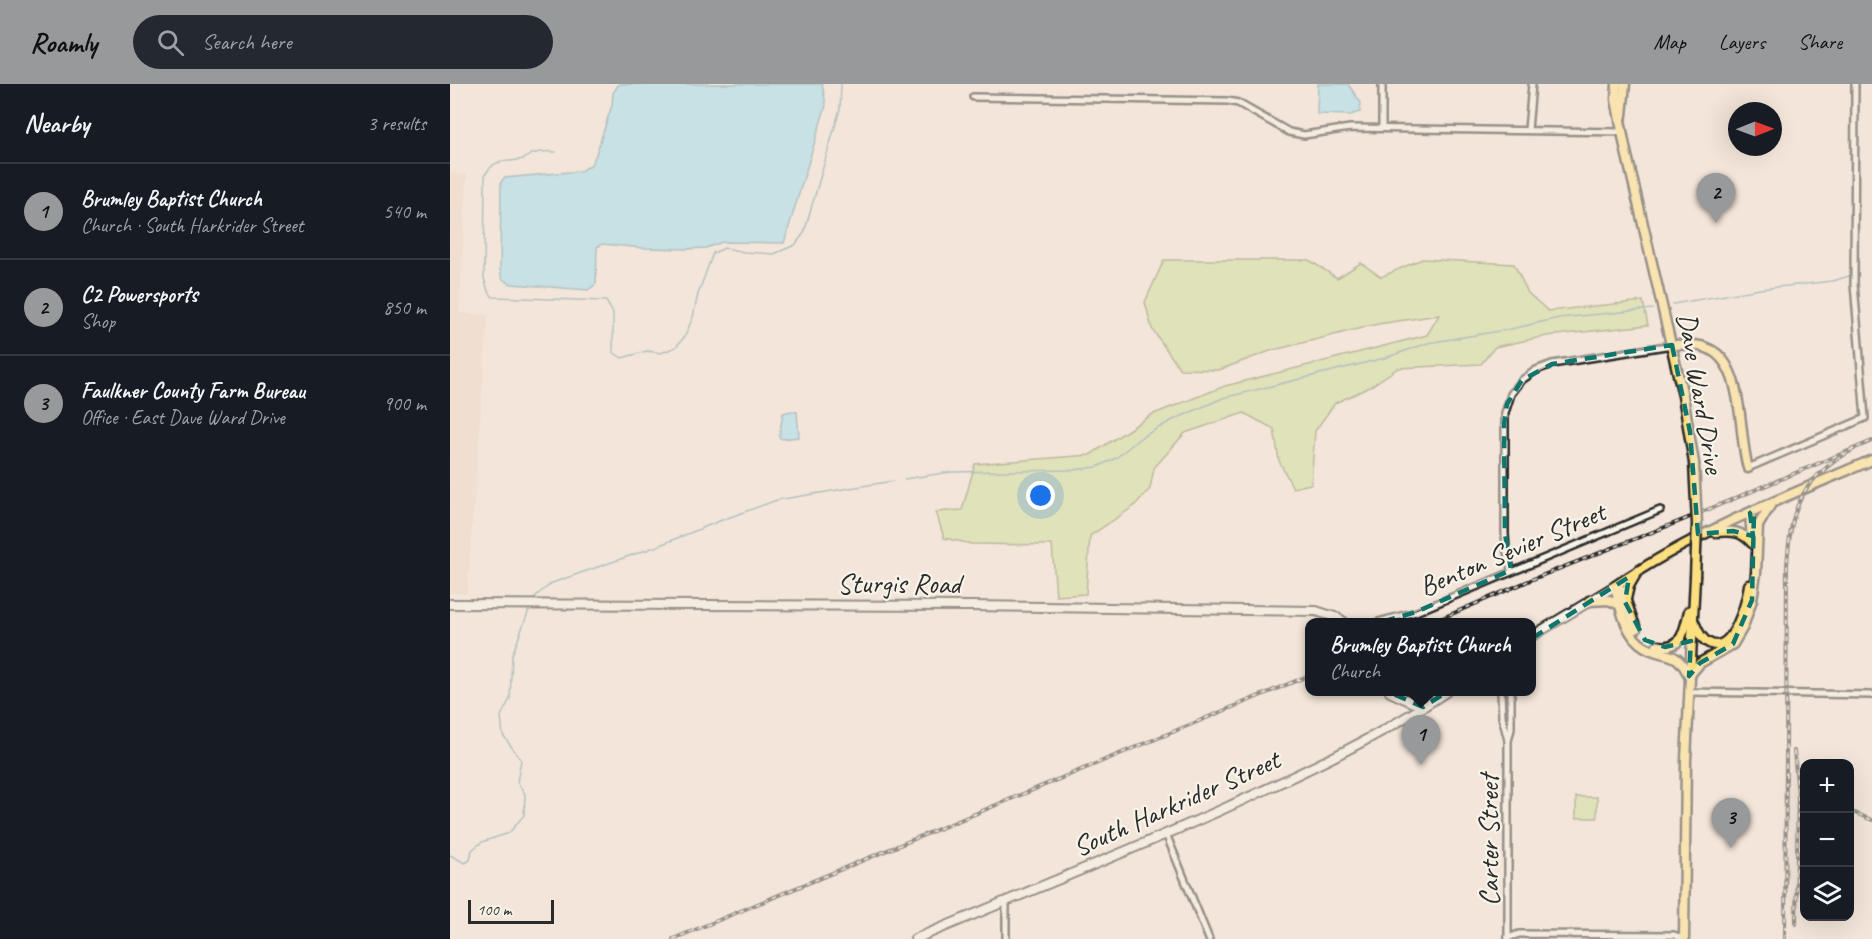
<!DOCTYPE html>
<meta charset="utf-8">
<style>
body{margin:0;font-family:Caveat,sans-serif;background:#242831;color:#f1f3f6}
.controls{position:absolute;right:18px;bottom:18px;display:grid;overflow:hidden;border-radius:12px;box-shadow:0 6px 24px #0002}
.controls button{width:54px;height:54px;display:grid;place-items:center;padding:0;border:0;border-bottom:2px solid #363941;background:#171b24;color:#f1f3f6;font:30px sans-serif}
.compass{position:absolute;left:1278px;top:18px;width:54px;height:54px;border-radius:50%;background:#171b24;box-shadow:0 6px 24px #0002;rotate:89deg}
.scale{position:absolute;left:18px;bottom:15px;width:86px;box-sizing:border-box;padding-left:6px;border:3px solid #2b2b2b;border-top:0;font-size:16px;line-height:21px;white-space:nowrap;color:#2b2b2b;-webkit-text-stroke:4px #f7f3e8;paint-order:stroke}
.you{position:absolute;left:591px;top:412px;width:21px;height:21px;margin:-15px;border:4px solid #fff;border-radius:50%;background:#1a73e8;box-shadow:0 0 0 9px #1a73e833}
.badge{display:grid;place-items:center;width:39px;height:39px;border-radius:50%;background:#98999b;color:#111;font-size:20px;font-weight:700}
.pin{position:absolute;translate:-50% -50px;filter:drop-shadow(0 2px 3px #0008)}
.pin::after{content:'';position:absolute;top:32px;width:21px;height:18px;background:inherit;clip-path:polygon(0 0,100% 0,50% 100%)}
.popup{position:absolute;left:855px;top:534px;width:231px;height:78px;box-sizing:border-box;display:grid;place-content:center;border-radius:12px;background:#171b24;filter:drop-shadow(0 2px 4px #0005);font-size:20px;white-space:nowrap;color:#9ea1a6}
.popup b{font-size:22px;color:#f1f3f6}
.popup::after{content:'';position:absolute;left:50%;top:100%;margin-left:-12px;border:12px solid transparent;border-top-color:#171b24}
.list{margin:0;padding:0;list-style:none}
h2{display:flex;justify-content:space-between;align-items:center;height:78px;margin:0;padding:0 24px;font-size:26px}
h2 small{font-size:20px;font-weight:400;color:#9ea1a6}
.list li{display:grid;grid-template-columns:39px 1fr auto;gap:18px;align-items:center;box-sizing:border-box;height:96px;padding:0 24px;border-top:2px solid #363941}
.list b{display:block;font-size:22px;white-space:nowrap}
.list p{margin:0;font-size:20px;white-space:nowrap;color:#9ea1a6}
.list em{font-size:20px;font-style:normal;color:#9ea1a6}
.icon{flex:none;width:33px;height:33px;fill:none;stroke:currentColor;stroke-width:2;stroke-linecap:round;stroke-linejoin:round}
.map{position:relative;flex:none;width:1422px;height:855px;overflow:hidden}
header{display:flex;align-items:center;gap:36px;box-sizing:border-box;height:84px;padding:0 30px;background:#98999b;color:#111}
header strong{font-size:28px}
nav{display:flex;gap:33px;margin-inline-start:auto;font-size:21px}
.search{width:420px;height:54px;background:#242831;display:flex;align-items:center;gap:15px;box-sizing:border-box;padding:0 21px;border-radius:33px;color:#9ea1a6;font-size:22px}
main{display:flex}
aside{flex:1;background:#171b24}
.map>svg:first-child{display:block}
.built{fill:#eed4c7}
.green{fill:#cadd92;stroke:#7a845e;stroke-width:1.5}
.water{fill:#93dbf4;stroke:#6995a4;stroke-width:1.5}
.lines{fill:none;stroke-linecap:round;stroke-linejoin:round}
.stream{stroke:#6995a4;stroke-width:1.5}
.street-casing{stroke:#2b2b2b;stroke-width:10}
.secondary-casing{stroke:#2b2b2b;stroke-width:12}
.primary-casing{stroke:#2b2b2b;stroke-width:13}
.street{stroke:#f7f3e8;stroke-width:5}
.secondary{stroke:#f7f3e8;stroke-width:8}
.primary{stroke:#fedf80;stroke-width:8}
.rail-casing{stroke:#2b2b2b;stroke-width:4}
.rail{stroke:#f7f3e8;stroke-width:1.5;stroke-dasharray:4.5;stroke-linecap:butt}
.primary-bridge-casing{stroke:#2b2b2b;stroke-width:13;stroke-linecap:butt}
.primary-bridge{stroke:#fedf80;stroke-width:8}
.marked{fill:none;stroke:#0f766e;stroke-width:4.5;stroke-dasharray:12 8;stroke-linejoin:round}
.labels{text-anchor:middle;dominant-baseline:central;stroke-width:4.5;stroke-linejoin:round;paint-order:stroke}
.street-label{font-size:28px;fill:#2b2b2b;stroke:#f7f3e8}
</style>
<header>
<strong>Roamly</strong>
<div class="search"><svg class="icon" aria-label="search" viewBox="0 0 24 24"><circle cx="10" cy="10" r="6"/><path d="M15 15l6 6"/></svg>Search here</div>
<nav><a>Map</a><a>Layers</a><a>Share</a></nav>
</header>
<main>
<aside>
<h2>Nearby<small>3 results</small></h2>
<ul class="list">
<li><span class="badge">1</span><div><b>Brumley Baptist Church</b><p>Church · South Harkrider Street</p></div><em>540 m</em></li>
<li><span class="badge">2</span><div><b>C2 Powersports</b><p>Shop</p></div><em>850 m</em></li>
<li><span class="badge">3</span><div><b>Faulkner County Farm Bureau</b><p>Office · East Dave Ward Drive</p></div><em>900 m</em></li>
</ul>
</aside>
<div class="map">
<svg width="1422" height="855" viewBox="0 0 1422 855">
<rect width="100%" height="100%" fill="#f3e5d9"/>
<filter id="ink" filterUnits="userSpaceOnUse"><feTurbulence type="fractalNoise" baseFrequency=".0167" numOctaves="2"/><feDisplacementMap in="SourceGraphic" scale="12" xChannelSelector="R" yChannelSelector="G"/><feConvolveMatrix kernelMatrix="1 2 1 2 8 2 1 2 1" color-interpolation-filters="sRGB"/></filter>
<g filter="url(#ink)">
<polygon class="built" points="0,89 17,91 9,229 38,231 17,509 0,509"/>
<g class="green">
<polygon points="972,175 1064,180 1078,209 1098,227 1193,217 1198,241 1097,252 1045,263 1031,280 948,284 918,304 885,319 865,347 861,400 843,404 829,377 824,345 794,329 735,349 704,384 700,405 683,423 640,452 636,510 606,512 602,461 522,460 494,454 486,428 512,426 525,380 640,371 701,331 775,302 977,251 989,231 928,240 820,267 769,286 730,285 702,245 695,218 714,176 859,176 887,194 911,179 931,193"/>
<rect x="1126" y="713" width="21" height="21"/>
</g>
<g class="water">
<path d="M169,0H372L376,21L334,159L272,158L256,164L236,165L193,164L152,160L147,163L146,200L138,206L62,200C53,197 51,195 50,185L51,98L54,94L130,87L140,82L145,73L162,21L163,9Z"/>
<polygon points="868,0 898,0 911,19 910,28 900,31 867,30"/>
<polygon points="341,327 347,328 349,353 332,355 329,353 333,329"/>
</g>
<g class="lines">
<g class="stream">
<path d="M106,68C98,67 90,67 82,70C79,71 76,74 73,75C55,80 46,72 35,91L34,194L38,207L43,213L156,217L163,229V268L172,274L197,267L211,269L226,263L235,252L243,233L248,210L263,169L275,164L294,168L324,170L345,161L354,149L390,25L391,0"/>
<polyline points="1223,220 1310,205 1383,197 1399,192"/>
<polyline points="454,395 501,388 624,386 647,383 666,374 690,354 723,336 773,314 935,274 978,259 1061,245 1109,234 1203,225"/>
<polyline points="84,516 87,511 102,499 205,463 272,436 327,416 443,397"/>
<polyline points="0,771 15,779 20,776 22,766 32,758 59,749 74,731 75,710 67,698 71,676 53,651 51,632 60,615 62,571 79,526"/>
</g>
<g class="street-casing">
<g id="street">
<polyline points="523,13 778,17 788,19 839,48 854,51 900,44 1173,48"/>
<polyline points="932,44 932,0"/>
<polyline points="1078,46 1082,0"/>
<polyline points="1298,384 1415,334 1404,200 1405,0"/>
<polyline points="1061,486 1056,464 1055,450 1055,329 1061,310 1072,296 1086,286 1102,280 1222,261"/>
<polyline points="928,538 966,528 1210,426"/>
<polyline points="1051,608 1052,633 1058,656"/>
<polyline points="1239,608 1422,611"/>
<polyline points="716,750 759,855"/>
<polyline points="556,817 556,855"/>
<polyline points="1058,854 1069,850 1224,851 1233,855"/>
<polyline points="1058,855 1058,657 1061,645 1061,608"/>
</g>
</g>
<g class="secondary-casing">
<g id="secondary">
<polyline points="0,520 520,522 866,527 888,534 894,538"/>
<polyline points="1082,552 1165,502"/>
<polyline points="940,608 973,623"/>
<path d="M465,855C567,812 670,771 771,726C848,691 926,655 996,608"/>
</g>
</g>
<g class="primary-casing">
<g id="primary">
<polyline points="1167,0 1166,15 1175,63 1233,312 1244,379"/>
<polyline points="1172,32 1175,0"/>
<path d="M1222,261C1234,261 1247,259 1259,265C1295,281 1288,351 1298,384"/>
<polyline points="1300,429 1302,458"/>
<path d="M1265,448C1281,447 1291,446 1302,459"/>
<polyline points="1172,506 1186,545"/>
<polyline points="1176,515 1179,502 1187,488"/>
<polyline points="1139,517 1159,516 1170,521"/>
<path d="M1244,538C1248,547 1251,556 1261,560C1284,569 1297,516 1299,501"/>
<path d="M1207,562C1233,566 1234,547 1239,527"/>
<path d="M1239,592C1226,564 1217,575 1195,563C1175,552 1170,522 1165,502C1244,448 1335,413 1422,376"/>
<polyline points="1239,592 1250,579 1283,560 1293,543 1302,516 1306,489 1308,442 1321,420"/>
<polyline points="1234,855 1236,676 1245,493"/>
</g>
</g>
<use href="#street" class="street"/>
<use href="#secondary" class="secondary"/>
<use href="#primary" class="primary"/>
<g class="rail-casing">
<g id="rail">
<polyline points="983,538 1083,495 1233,436 1422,357"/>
<polyline points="1344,667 1348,710 1346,840"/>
<polyline points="1400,727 1422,736"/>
<polyline points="223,855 860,591"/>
<path d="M1335,855L1337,481C1341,421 1351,395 1404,365"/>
</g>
</g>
<use href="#rail" class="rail"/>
<g class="primary-bridge-casing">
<polyline id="primary-bridge" points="1244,379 1247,440 1245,493"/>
</g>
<use href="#primary-bridge" class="primary-bridge"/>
</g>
</g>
<path d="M0 0H1422V855H0ZM1222,261L1240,348L1248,450L1283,447L1303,452L1300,429L1304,427L1302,516L1283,560L1250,579L1239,592L1241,557L1215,563L1195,556L1175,518L1179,493L973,623L941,609L904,546L966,528L1061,486L1055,450L1054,340L1057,320L1072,296L1102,280Z" fill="#f3e5d9" fill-opacity=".55" fill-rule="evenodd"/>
<path class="marked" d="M1222,261L1240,348L1248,450L1283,447L1303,452L1300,429L1304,427L1302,516L1283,560L1250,579L1239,592L1241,557L1215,563L1195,556L1175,518L1179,493L973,623L941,609L904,546L966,528L1061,486L1055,450L1054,340L1057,320L1072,296L1102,280Z"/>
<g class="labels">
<g class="street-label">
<text transform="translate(1251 309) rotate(80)">Dave Ward Drive</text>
<text transform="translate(1062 465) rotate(-23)">Benton Sevier Street</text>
<text x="449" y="499">Sturgis Road</text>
<text transform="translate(726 719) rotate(-24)">South Harkrider Street</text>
<text transform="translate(1038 756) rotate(-90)">Carter Street</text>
</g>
</g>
</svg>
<div class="controls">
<button>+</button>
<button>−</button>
<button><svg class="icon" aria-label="layers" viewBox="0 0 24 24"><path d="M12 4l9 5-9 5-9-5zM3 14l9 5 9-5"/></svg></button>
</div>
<svg class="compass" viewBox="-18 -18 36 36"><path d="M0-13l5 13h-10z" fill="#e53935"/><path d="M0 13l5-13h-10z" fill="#9ea1a6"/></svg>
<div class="scale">100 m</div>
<div class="you"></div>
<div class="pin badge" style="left:971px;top:681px">1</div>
<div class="popup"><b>Brumley Baptist Church</b>Church</div>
<div class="pin badge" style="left:1266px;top:139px">2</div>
<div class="pin badge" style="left:1281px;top:764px">3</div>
</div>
</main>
